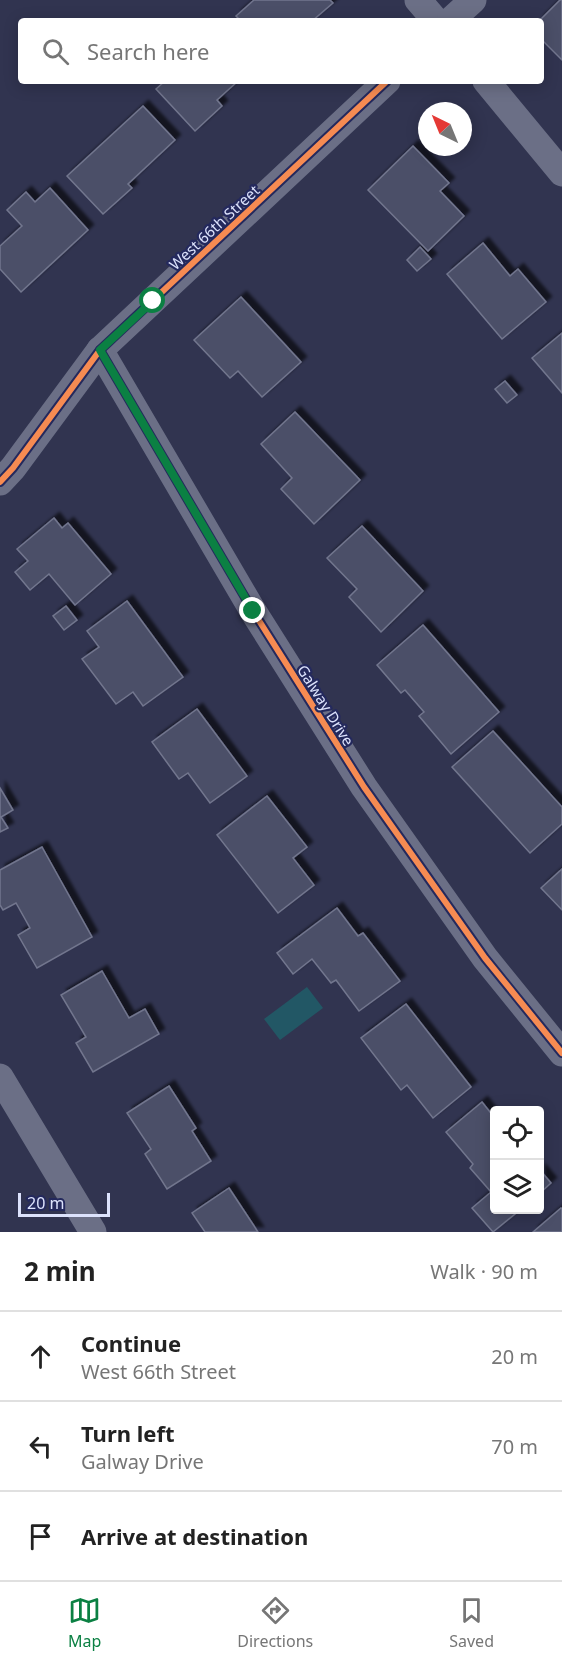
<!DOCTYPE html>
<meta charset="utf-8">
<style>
body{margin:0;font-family:"Noto Sans",sans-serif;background:#f6f6f6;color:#222}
.controls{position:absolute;right:18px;bottom:18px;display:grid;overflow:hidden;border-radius:6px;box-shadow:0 3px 15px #0003}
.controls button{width:54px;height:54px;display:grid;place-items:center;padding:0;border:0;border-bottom:2px solid #e0e0e0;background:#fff;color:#222;font:30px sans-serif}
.compass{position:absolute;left:418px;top:102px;width:54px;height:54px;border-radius:50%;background:#fff;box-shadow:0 3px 15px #0003;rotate:317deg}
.scale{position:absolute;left:18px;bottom:15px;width:92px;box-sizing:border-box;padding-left:6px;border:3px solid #dce2fc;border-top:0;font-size:16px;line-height:21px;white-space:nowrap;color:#dce2fc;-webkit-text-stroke:4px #24295d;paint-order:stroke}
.stop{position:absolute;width:18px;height:18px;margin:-14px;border:4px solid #0b8043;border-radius:50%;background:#fff}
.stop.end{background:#0b8043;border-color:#fff;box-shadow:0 2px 6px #0008}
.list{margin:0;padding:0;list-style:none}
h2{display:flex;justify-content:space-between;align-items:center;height:78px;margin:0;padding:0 24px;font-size:26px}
h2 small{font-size:20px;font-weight:400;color:#767676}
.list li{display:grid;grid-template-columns:39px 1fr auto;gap:18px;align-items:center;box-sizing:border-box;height:90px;padding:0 24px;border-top:2px solid #e0e0e0}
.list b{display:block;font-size:22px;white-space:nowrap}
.list p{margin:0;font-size:20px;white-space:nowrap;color:#767676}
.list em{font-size:20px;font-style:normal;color:#767676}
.icon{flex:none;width:33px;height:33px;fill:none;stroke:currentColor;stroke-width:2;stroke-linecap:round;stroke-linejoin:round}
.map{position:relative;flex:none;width:562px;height:1232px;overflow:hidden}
.search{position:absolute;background:#fff;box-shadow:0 3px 15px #0003;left:18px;right:18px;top:18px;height:66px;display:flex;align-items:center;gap:15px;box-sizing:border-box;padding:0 21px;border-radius:6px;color:#767676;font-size:22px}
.sheet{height:348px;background:#fff}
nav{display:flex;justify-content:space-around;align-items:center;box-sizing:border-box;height:84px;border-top:2px solid #e0e0e0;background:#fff;font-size:16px;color:#767676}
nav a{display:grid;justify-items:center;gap:3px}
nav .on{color:#0b8043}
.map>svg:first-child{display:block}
.water{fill:#225765}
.building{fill:#4c5068;stroke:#72768e;stroke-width:1.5;filter:url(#shadow)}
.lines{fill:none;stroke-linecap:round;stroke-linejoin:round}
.street{stroke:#6b6f86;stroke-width:27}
.cycleway-casing{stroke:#24295d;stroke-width:10}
.cycleway{stroke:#f68b52;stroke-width:6}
.route{stroke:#0b8043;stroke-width:8}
.labels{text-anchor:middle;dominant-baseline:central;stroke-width:4.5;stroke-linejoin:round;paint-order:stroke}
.street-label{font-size:15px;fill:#dce2fc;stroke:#24295d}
</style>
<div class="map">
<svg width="562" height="1232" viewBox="0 0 562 1232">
<defs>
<filter id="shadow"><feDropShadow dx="5.5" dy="-5.5" stdDeviation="1.5" flood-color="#0009"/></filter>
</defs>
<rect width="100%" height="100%" fill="#313450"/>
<polygon class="water" points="307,987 323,1008 280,1040 264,1019"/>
<g class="building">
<polygon points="254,0 330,0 333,3 312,21 241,21 236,16"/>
<polygon points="560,0 562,0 562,60 541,39 541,21 539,21"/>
<polygon points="165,81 238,81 217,100 222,106 195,131 156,89"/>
<polygon points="143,106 175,140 128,184 132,188 103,214 67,176"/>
<polygon points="413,146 449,183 440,191 464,216 428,251 368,190"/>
<polygon points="50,188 88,230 21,292 0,269 0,246 22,226 7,210 26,192 35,202"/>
<polygon points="483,243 510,276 518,269 546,302 502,339 447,274"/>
<polygon points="420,247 431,259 417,271 407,260"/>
<polygon points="241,297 301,362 262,397 238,371 230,378 194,340"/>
<polygon points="562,333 562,393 532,358"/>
<polygon points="505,381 517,395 507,403 495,389"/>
<polygon points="295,412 360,480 314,524 281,489 292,478 261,444"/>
<polygon points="54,518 62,528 68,523 111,574 75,605 49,574 30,590 15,572 28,561 17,549"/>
<polygon points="362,526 423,591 381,632 349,597 357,589 327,558"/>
<polygon points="127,601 183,677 143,706 133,692 116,704 82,659 99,647 87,631"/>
<polygon points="66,606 77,620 64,630 53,616"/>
<polygon points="423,625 499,712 451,754 419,716 424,712 405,690 401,693 377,665"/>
<polygon points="197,709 247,776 210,803 188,773 179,779 152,742"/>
<polygon points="493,731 562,807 562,824 530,853 452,767"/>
<polygon points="0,788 13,810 1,817 8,828 0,832"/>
<polygon points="267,796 307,847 293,858 314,885 278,913 217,835"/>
<polygon points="42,847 92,937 37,968 18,935 30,928 16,903 3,910 0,905 0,870"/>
<polygon points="562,869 562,910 541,888"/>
<polygon points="337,908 358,936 363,933 400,981 359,1011 336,980 331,983 312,959 293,974 277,953"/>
<polygon points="102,971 129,1018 145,1009 159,1034 93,1072 76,1043 86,1037 61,995"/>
<polygon points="406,1004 471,1087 433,1118 407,1085 401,1090 361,1038"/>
<polygon points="169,1086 196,1128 192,1131 211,1161 167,1189 145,1154 151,1149 127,1113"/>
<polygon points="482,1102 494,1117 494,1210 520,1210 493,1232 472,1208 491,1192 470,1168 473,1164 446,1132"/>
<polygon points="540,1170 551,1183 540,1193"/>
<polygon points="229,1188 258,1232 205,1232 192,1213"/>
<polygon points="561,1208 562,1209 562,1232 533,1232"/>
</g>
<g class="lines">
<g class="street">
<polyline points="418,0 436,21"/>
<polyline points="450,21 473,0"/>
<polyline points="486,81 562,173"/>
<polyline points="100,350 253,611 364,787 485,958 562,1053"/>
<polyline points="0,482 13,468 100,350 387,81"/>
<polyline points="0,1077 93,1232"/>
</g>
<g class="cycleway-casing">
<g id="cycleway">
<polyline points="100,350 253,611 364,787 485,958 562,1053"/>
<polyline points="0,482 13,468 100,350 387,81"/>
</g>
</g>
<use href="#cycleway" class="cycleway"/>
</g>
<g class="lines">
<polyline class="route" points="153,301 100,350 253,611"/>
</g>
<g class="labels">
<g class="street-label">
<text transform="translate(214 227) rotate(-43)">West 66th Street</text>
<text transform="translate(326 705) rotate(58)">Galway Drive</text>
</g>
</g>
</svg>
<div class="controls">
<button><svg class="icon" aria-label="locate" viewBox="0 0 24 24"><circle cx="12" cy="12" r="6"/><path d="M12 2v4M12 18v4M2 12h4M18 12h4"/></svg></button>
<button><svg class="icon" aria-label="layers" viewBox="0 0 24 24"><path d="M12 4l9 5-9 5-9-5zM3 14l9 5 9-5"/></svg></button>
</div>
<svg class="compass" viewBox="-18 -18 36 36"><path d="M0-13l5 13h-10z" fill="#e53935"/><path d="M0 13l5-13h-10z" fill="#767676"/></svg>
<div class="scale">20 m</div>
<div class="stop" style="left:153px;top:301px"></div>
<div class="stop end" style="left:253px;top:611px"></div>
<div class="search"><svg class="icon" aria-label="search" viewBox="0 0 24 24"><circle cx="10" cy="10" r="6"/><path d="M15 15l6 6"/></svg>Search here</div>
</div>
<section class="sheet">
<h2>2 min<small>Walk · 90 m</small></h2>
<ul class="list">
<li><svg class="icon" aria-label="ahead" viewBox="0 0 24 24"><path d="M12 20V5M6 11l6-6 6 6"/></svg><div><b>Continue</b><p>West 66th Street</p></div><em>20 m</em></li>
<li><svg class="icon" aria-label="left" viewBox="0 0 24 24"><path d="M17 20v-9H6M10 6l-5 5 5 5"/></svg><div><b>Turn left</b><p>Galway Drive</p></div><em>70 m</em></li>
<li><svg class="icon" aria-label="arrive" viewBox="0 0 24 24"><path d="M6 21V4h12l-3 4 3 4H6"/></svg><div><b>Arrive at destination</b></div></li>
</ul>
</section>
<nav>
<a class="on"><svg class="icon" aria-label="map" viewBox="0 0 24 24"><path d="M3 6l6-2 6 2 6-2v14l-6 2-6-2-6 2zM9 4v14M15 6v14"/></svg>Map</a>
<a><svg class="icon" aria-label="directions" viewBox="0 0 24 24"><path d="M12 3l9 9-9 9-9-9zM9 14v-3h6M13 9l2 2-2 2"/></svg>Directions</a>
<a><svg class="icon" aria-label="saved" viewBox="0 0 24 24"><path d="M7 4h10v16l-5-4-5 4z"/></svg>Saved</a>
</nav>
